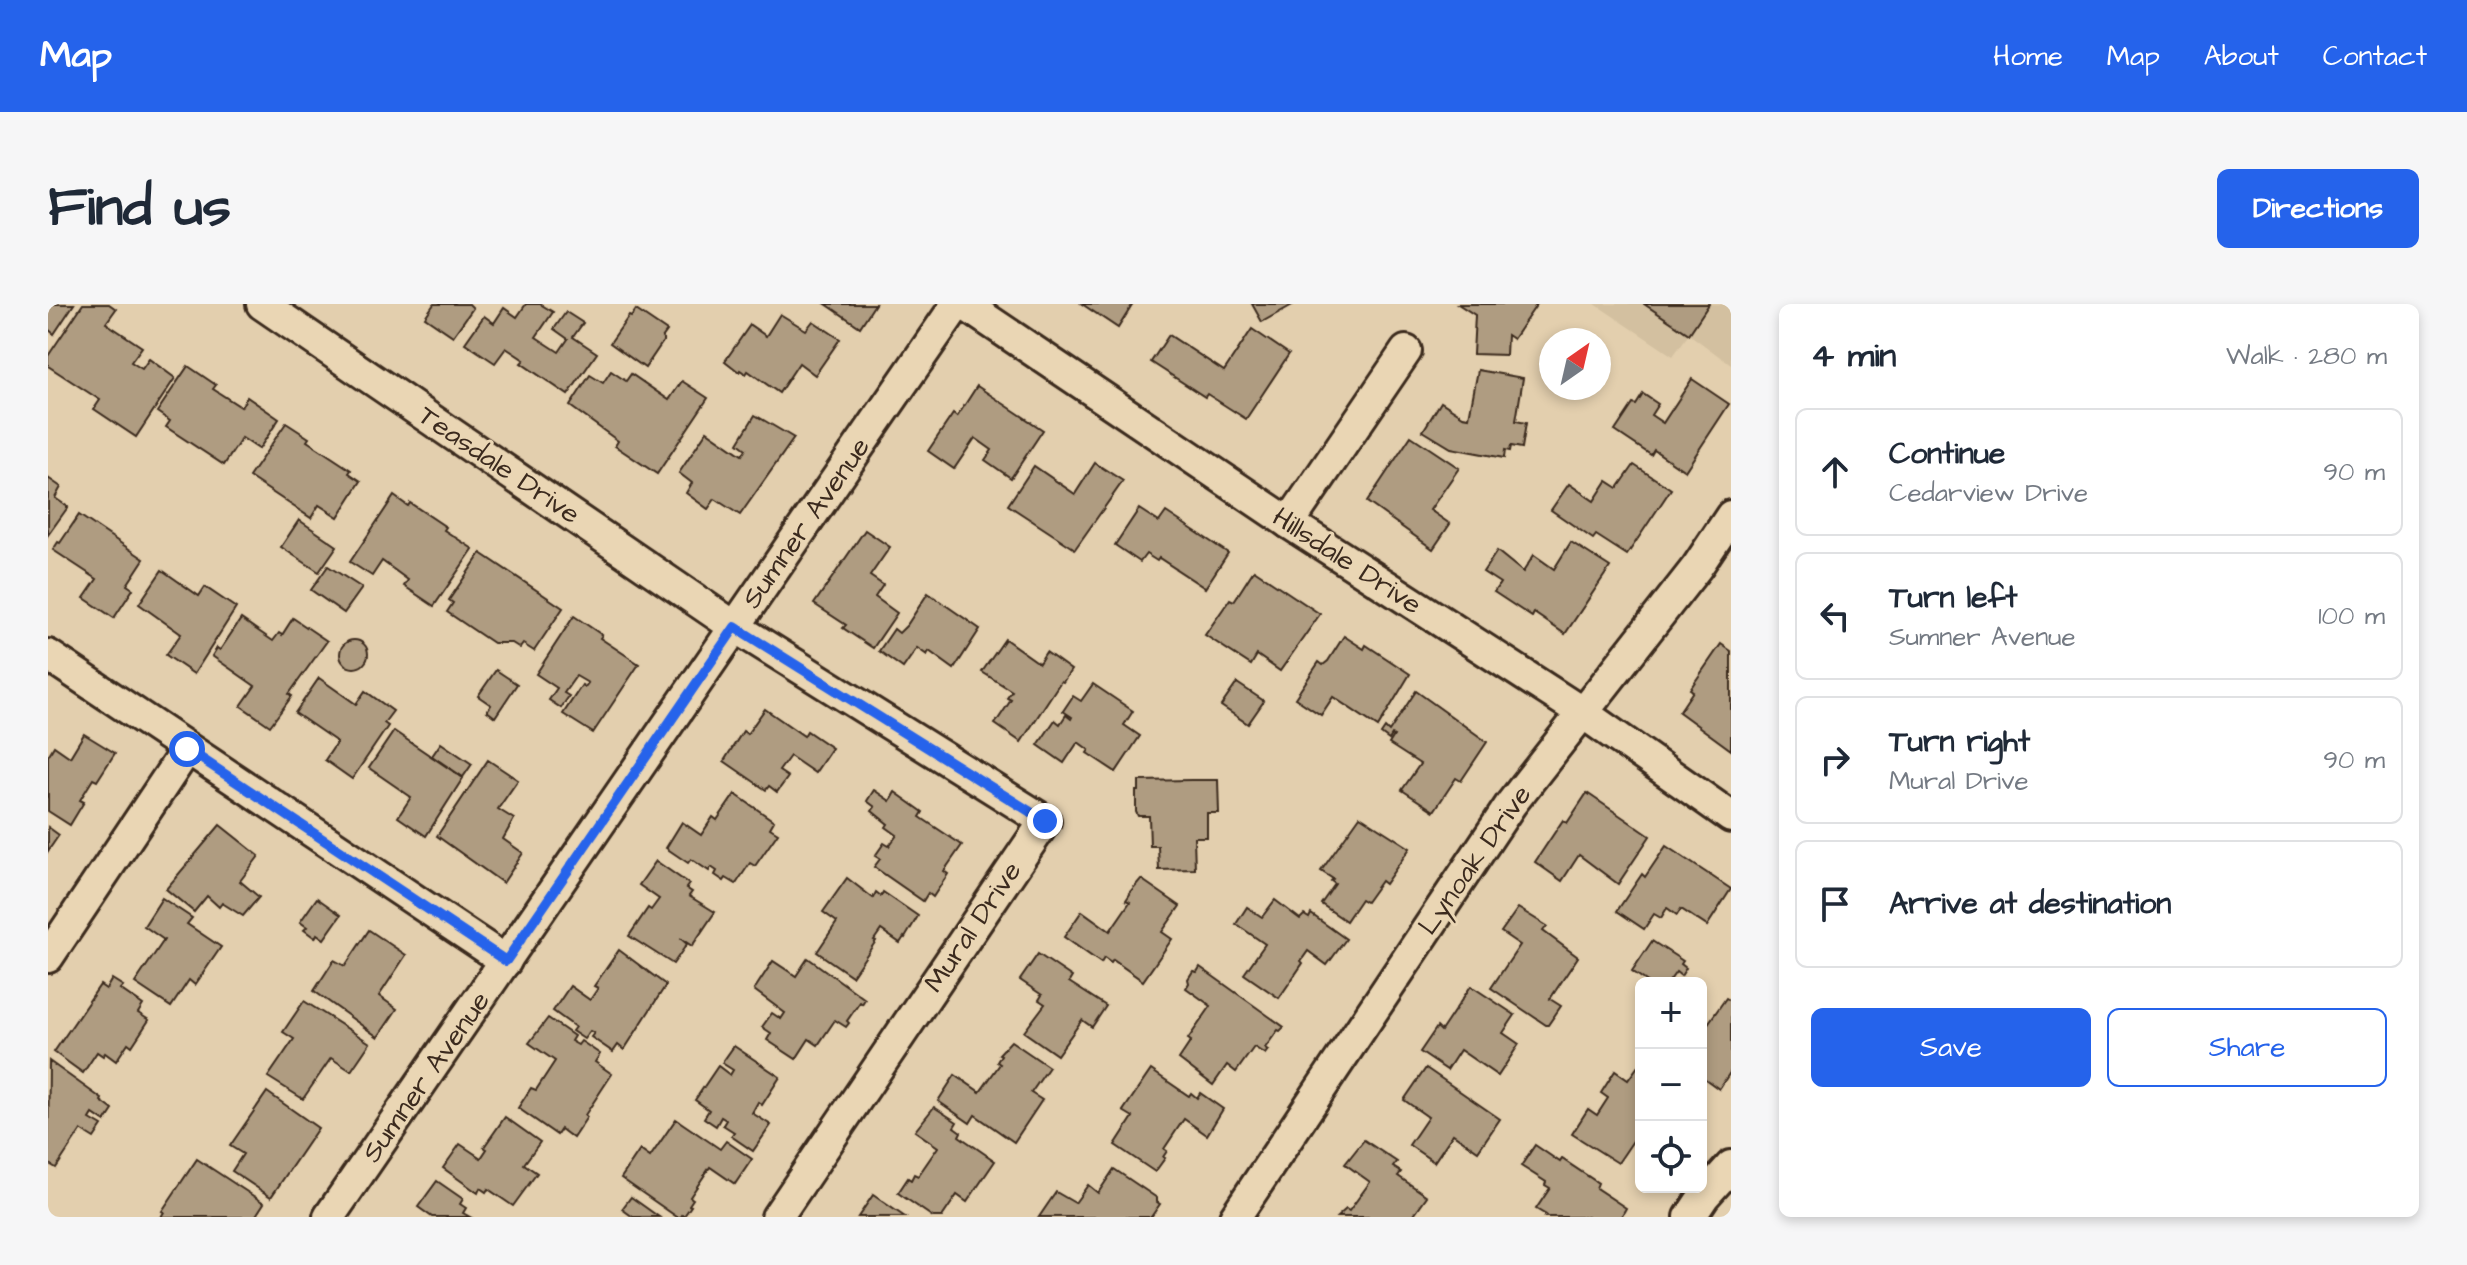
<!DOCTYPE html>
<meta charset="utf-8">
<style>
body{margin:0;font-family:"Architects Daughter",sans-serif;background:#f6f6f7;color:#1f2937}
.controls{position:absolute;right:24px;bottom:24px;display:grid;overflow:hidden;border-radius:12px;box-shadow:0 4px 12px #0003}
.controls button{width:72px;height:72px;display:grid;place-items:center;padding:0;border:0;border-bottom:2px solid #e0e1e3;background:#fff;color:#1f2937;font:40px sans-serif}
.compass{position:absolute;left:1491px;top:24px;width:72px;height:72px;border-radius:50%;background:#fff;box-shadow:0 4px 12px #0003;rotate:34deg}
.stop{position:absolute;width:24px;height:24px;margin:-18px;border:6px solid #2563eb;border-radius:50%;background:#fff}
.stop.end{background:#2563eb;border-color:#fff;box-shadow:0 2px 8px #0008}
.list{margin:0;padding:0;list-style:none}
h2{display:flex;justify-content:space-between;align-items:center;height:104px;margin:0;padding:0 32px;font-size:34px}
h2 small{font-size:26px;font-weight:400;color:#747a83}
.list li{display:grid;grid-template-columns:52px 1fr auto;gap:24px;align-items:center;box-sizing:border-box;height:128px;margin:0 16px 16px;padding:0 16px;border:2px solid #e0e1e3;border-radius:12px}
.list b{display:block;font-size:30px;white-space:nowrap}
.list p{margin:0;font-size:26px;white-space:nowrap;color:#747a83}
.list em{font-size:26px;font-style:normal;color:#747a83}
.actions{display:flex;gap:16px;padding:24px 32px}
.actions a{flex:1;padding:18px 0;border:2px solid #2563eb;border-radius:12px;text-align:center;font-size:28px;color:#2563eb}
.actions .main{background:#2563eb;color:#fff}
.icon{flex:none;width:44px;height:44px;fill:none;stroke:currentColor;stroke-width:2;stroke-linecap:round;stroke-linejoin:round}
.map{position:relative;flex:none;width:1683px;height:913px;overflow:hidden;border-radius:12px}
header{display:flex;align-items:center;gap:48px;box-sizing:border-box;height:112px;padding:0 40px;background:#2563eb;color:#fff}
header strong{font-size:38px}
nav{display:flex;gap:44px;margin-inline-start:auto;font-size:28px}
.intro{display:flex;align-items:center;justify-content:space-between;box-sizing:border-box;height:192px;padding:0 48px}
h1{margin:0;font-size:56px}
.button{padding:20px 36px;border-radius:12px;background:#2563eb;color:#fff;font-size:28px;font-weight:700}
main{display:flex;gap:48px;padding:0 48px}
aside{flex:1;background:#fff;border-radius:12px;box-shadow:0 4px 12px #0003}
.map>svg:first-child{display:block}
.built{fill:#d3c0a0}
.building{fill:#af9c81;stroke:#3b2a1e;stroke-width:2}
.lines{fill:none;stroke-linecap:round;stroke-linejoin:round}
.street-casing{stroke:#3b2a1e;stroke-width:36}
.street{stroke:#ead6b4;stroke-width:30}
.route{stroke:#2563eb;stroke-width:10}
.labels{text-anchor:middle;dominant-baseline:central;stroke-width:6;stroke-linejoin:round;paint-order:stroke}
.street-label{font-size:28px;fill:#3b2a1e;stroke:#ead6b4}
</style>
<header>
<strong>Map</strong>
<nav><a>Home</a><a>Map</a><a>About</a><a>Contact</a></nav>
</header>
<div class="intro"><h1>Find us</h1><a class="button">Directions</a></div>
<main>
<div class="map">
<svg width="1683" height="913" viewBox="0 0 1683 913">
<rect width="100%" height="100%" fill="#e3cfae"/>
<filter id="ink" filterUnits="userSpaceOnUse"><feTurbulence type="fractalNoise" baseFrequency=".0125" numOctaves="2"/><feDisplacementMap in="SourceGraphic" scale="16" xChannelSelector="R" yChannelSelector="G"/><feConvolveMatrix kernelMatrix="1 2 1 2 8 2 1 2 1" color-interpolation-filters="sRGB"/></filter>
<g filter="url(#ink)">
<polygon class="built" points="1547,0 1683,0 1683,61 1641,30 1625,52"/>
<g class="building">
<polygon points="0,0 26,0 6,30 0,25"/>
<polygon points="35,0 61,0 68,5 58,19 94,43 83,58 94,65 101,55 127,74 88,133 46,105 52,96 0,62 0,52"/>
<polygon points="386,0 421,0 425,4 405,32 377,13"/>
<polygon points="478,0 492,0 505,8 488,33 511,48 520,35 506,25 518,8 535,19 525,33 549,49 520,91 473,59 476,56 458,44 447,59 417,39 436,12 446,19 456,4 469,13"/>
<polygon points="778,0 827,0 812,23"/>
<polygon points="1034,0 1085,0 1070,24"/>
<polygon points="1204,0 1246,0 1214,18"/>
<polygon points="1410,0 1489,0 1465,35 1459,31 1458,51 1425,50 1427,11"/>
<polygon points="1596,0 1661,0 1641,30"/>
<polygon points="588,6 619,27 614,34 616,36 597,64 562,39 581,12 583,13"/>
<polygon points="732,10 758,26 765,17 792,35 767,71 751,59 731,89 700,67 698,70 692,66 691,68 677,57 702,21 718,32"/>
<polygon points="1204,25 1241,50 1198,115 1159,90 1157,93 1103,58 1121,31 1176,67"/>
<polygon points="140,62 168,81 165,85 193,103 199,93 231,115 211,145 194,134 176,161 118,123 122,117 109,108"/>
<polygon points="1430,66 1475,74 1468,117 1478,119 1474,144 1463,142 1462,147 1457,146 1456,154 1403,144 1375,127 1393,98 1415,112 1421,113"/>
<polygon points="563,67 578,77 583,70 621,96 634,77 660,94 609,170 567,142 570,137 522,102 542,71 555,79"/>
<polygon points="1644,75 1681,100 1637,167 1606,146 1603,151 1567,127 1585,100 1588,101 1595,90 1610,100 1603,111 1615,119"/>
<polygon points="929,82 995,126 963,174 937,156 944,146 927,134 906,165 880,147 905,110 909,113"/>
<polygon points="707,111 746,134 692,211 667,195 660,205 638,189 644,179 631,169 659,127 694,151 698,145 690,139"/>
<polygon points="238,119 261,134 259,137 303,166 301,169 313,177 290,213 271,201 263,214 201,173"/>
<polygon points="1363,132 1411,164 1382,206 1402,220 1385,245 1319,198"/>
<polygon points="1047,159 1075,177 1027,245 960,201 986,162 1027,190"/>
<polygon points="1586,161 1623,185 1579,251 1548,231 1545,235 1503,206 1521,180 1546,197 1559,177 1570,184"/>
<polygon points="0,174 13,183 7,194 20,203 0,231"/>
<polygon points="346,192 360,202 362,199 398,223 396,226 425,245 386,302 356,282 360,276 334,257 324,272 302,258"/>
<polygon points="1091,205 1111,218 1118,208 1180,249 1157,284 1111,254 1109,257 1098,250 1092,258 1067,241"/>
<polygon points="31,211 96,255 79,281 85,285 66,314 36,294 49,275 5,246 10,238 12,239"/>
<polygon points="251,216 289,242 271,268 233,243"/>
<polygon points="817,226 842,243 822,272 835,281 827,293 849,309 825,344 795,324 798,321 766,300"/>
<polygon points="1523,238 1562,263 1517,330 1486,309 1484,313 1446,288 1452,279 1435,268 1449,247 1475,268 1486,251 1506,265"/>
<polygon points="433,249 515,304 486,347 475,340 472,344 464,339 445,339 399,308 405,299 401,296"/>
<polygon points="280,262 314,284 296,309 263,286"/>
<polygon points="114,266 151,292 157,283 188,304 146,370 118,351 133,330 91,300"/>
<polygon points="1206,266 1272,310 1232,367 1209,351 1203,361 1157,331 1182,295 1186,297"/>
<polygon points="880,289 932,325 906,365 881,347 879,351 869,344 855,364 831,347 846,325 851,329 859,321"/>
<polygon points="526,312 554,331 552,334 591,360 545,429 515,410 534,381 537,383 540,379 528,372 516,389 521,392 513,404 501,396 509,384 488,370"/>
<polygon points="245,314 279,337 241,390 244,392 222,422 193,402 207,382 164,352 169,344 172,346 193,315 225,337 231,329 234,331"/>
<polygon points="1296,332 1316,345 1318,341 1362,370 1330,423 1285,393 1273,411 1247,394 1271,358 1275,361 1280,357"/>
<polygon points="957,335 991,359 998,348 1023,366 1015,378 1013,377 973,438 947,420 963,396 959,394 964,387 934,368"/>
<circle cx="306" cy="350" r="14"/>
<polygon points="1673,340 1683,347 1683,446 1631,408 1645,387 1642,385"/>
<polygon points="448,366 469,380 447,413 439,407 443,401 430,392"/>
<polygon points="271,374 308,400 317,387 345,407 336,419 340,422 304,475 277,456 289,438 247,409"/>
<polygon points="1189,379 1216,397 1200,420 1173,402"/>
<polygon points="1045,380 1085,407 1076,421 1092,432 1068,468 1039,449 1041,446 1030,438 1016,459 990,441 1007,416 1012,420 1018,411 1023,415 1024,413 1015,407 1025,392 1033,397"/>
<polygon points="1368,387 1439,438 1413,477 1408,474 1386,507 1354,486 1372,460 1341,440 1346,432 1344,431 1341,436 1333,430 1337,424 1341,428"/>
<polygon points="717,405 756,432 759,427 784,444 767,469 742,452 731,467 740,473 729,488 721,482 718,486 676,457 695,427 699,430"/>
<polygon points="346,427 415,474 378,532 350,513 363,493 321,464"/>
<polygon points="36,430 67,449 49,477 45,475 32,496 36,498 22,521 0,507 0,452 6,442 22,453"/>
<polygon points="393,439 424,460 415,473 384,452"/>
<polygon points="440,456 470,476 450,505 466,515 455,535 475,549 455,579 389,532"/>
<polygon points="1143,476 1170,476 1171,509 1159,509 1159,533 1146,533 1147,565 1111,566 1110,542 1102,542 1101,512 1090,512 1088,508 1088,487 1091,487 1091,477"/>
<polygon points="826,486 842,497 847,488 875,508 872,513 914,541 896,567 900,570 885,593 880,589 875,597 826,563 832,555 827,552 836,539 841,542 849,531 838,523 840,520 824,507 827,503 819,497"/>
<polygon points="1539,489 1602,532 1570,580 1531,551 1514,577 1487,558 1515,516 1519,519"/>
<polygon points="687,490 726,517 722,524 730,529 707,562 702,559 688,580 678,574 676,577 667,571 669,567 663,563 661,567 643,555 640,559 618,544 634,518 653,531 665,513 669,516"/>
<polygon points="1312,512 1362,544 1337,580 1333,577 1318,598 1313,595 1298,617 1273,600 1287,580 1283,577 1285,575 1273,567"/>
<polygon points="172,521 211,552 192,577 211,593 195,612 174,599 171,603 159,592 146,608 118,585"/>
<polygon points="0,523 11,531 0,547"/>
<polygon points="1618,542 1683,585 1659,622 1633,605 1629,611 1619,604 1613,614 1606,610 1596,625 1569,607 1594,570 1597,573"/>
<polygon points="608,557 641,580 638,584 644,588 641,592 667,608 644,642 632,634 639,640 625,660 581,632 600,604 603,606 611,595 591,581"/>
<polygon points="799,574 825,594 828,588 833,592 835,588 870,612 857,634 856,633 852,639 833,626 826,636 828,637 804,672 769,648 789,618 775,608"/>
<polygon points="1093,575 1132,602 1114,628 1124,635 1095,677 1065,656 1063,659 1056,654 1053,659 1016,633 1034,607 1062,627 1082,598 1078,596 1082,590 1081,589"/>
<polygon points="114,594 144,614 139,620 173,643 147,681 141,676 123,703 87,679 116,636 96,622"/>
<polygon points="269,594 293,611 276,635 269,630 267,634 256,626 259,623 252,618"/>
<polygon points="1227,596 1252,615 1256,611 1261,614 1263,610 1298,635 1279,661 1260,647 1253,657 1255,659 1231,694 1196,670 1217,640 1188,620 1199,603 1214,613"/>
<polygon points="1470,604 1499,622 1495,627 1530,653 1502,695 1513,702 1500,721 1498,721 1443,684 1472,641 1453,628"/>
<polygon points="321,626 358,651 331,692 349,705 330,733 266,687 286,656 297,662"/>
<polygon points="1604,637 1635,657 1633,660 1638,664 1633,672 1628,668 1620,679 1601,679 1584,667"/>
<polygon points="571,646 618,681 576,746 570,741 565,748 543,733 546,729 542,727 536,735 524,727 527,723 505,707 522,682 542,696 550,684 546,682"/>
<polygon points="990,650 1024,673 1021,678 1058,702 1044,723 1034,716 1009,751 976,728 997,700 991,696 994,691 972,676"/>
<polygon points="760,654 817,695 814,700 812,698 799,717 801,719 798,723 787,716 770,741 761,735 748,755 719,736 723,729 714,723 724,709 733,715 737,709 706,686 725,657 748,672"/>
<polygon points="1152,663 1236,723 1232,727 1230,726 1217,744 1220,746 1217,750 1206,743 1188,768 1179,761 1165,781 1131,755 1143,737 1140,735 1163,702 1138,684 1141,679 1140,675 1145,667 1149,668"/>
<polygon points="64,675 75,682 72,685 95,701 90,709 101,716 84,742 80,739 68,757 57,749 55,752 49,748 35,769 6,748 52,681 58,685"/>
<polygon points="1423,682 1467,711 1455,729 1471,740 1450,772 1412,746 1399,766 1372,748 1389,723 1393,727"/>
<polygon points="1678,694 1683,697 1683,767 1671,785 1653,772 1653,717 1659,721"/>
<polygon points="256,697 322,739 303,767 283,754 255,795 220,773 246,735 235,728"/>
<polygon points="500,714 526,732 523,737 530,741 533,737 552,750 547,758 564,770 537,811 539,813 525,834 513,825 509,831 470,804 483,784 488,786 507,757 481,739"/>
<polygon points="963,737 1001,763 983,789 994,796 966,838 927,811 922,819 890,797 907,771 932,788 952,760 949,758 953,751 951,750"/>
<polygon points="686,742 732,773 714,801 710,798 704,809 723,821 705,847 683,832 686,828 675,821 678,816 673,813 668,822 656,814 661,806 647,796 670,762 682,771 685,766 674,759"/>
<polygon points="1,757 54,795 53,797 65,806 57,818 45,810 42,815 54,822 46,834 33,826 8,864 0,859"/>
<polygon points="1590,762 1593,765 1593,825 1570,859 1524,830 1540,805 1549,811 1560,794 1553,789 1567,767 1580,776"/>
<polygon points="1378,764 1452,815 1430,847 1405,830 1386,858 1361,841 1380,813 1356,796"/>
<polygon points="1103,766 1141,792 1143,789 1149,794 1152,789 1175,805 1159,831 1136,815 1116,845 1119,847 1115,853 1117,854 1107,868 1067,841 1085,813 1075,807"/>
<polygon points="219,788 270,824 223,893 184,867 195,850 182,842"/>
<polygon points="886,803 909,818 906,823 913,828 911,832 947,857 919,898 909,891 894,913 885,913 850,889 860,874 863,876 866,870 870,872 890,843 867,827"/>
<polygon points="457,813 492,838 476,860 489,869 465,902 440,885 438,888 432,884 430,889 395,864 412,840 433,854 439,845 436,843"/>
<polygon points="628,815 672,845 678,837 704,855 687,880 662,863 642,893 645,895 641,901 643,902 636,912 634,911 633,913 629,913 573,874 592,846 602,853"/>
<polygon points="1316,836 1349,858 1345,863 1353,868 1350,872 1379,892 1364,913 1289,913 1298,905 1301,907 1322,878 1297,860"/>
<polygon points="1487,841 1512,858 1514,855 1550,879 1548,884 1578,904 1573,913 1497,913 1498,911 1488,905 1502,884 1497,881 1498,878 1473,862"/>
<polygon points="149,855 216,899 207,913 113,913 116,908 114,907"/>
<polygon points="1066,865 1109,894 1109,898 1112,900 1103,913 991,913 1008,888 1027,899 1040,881 1050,889"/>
<polygon points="389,877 415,895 412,900 418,904 415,909 422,913 384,913 370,903"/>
<polygon points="825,891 857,913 810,913"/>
<polygon points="583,893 611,913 585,913 574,905"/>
</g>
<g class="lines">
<g class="street-casing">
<g id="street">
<polyline points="214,0 687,323 997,517 729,913"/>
<polyline points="916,0 1241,219 1535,409 1683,513"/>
<polyline points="1241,219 1358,47"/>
<polyline points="0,351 458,657"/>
<polyline points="0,653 139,445"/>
<polyline points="281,913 909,0"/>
<polyline points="1187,913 1463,500 1649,263 1683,212"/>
<polyline points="1642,913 1656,892 1683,862"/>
</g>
</g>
<use href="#street" class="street"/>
</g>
</g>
<g class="lines" filter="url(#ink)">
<polyline class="route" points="139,445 458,657 687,323 997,517"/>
</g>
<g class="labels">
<g class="street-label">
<text transform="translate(451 161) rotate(34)">Teasdale Drive</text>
<text transform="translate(758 219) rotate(-55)">Sumner Avenue</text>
<text transform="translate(1299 257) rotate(33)">Hillsdale Drive</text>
<text transform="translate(1427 556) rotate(-55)">Lynoak Drive</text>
<text transform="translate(925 623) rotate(-56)">Mural Drive</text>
<text transform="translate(378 773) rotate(-55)">Sumner Avenue</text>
</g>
</g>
</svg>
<div class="controls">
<button>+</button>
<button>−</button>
<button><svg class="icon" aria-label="locate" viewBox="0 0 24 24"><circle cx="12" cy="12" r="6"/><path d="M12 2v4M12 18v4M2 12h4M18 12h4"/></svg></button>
</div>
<svg class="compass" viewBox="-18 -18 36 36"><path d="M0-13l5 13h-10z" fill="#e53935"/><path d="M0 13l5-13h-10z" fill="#747a83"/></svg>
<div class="stop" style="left:139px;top:445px"></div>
<div class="stop end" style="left:997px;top:517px"></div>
</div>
<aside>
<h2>4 min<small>Walk · 280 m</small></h2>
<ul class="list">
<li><svg class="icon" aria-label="ahead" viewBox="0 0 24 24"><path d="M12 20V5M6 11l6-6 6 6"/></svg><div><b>Continue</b><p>Cedarview Drive</p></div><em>90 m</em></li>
<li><svg class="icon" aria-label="left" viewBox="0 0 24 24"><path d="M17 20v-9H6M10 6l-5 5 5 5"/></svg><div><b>Turn left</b><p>Sumner Avenue</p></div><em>100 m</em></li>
<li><svg class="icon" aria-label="right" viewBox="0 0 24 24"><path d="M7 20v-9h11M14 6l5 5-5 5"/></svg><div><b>Turn right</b><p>Mural Drive</p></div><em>90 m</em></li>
<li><svg class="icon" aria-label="arrive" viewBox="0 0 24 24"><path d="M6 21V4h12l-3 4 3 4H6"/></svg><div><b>Arrive at destination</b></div></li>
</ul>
<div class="actions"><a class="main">Save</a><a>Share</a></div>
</aside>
</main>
